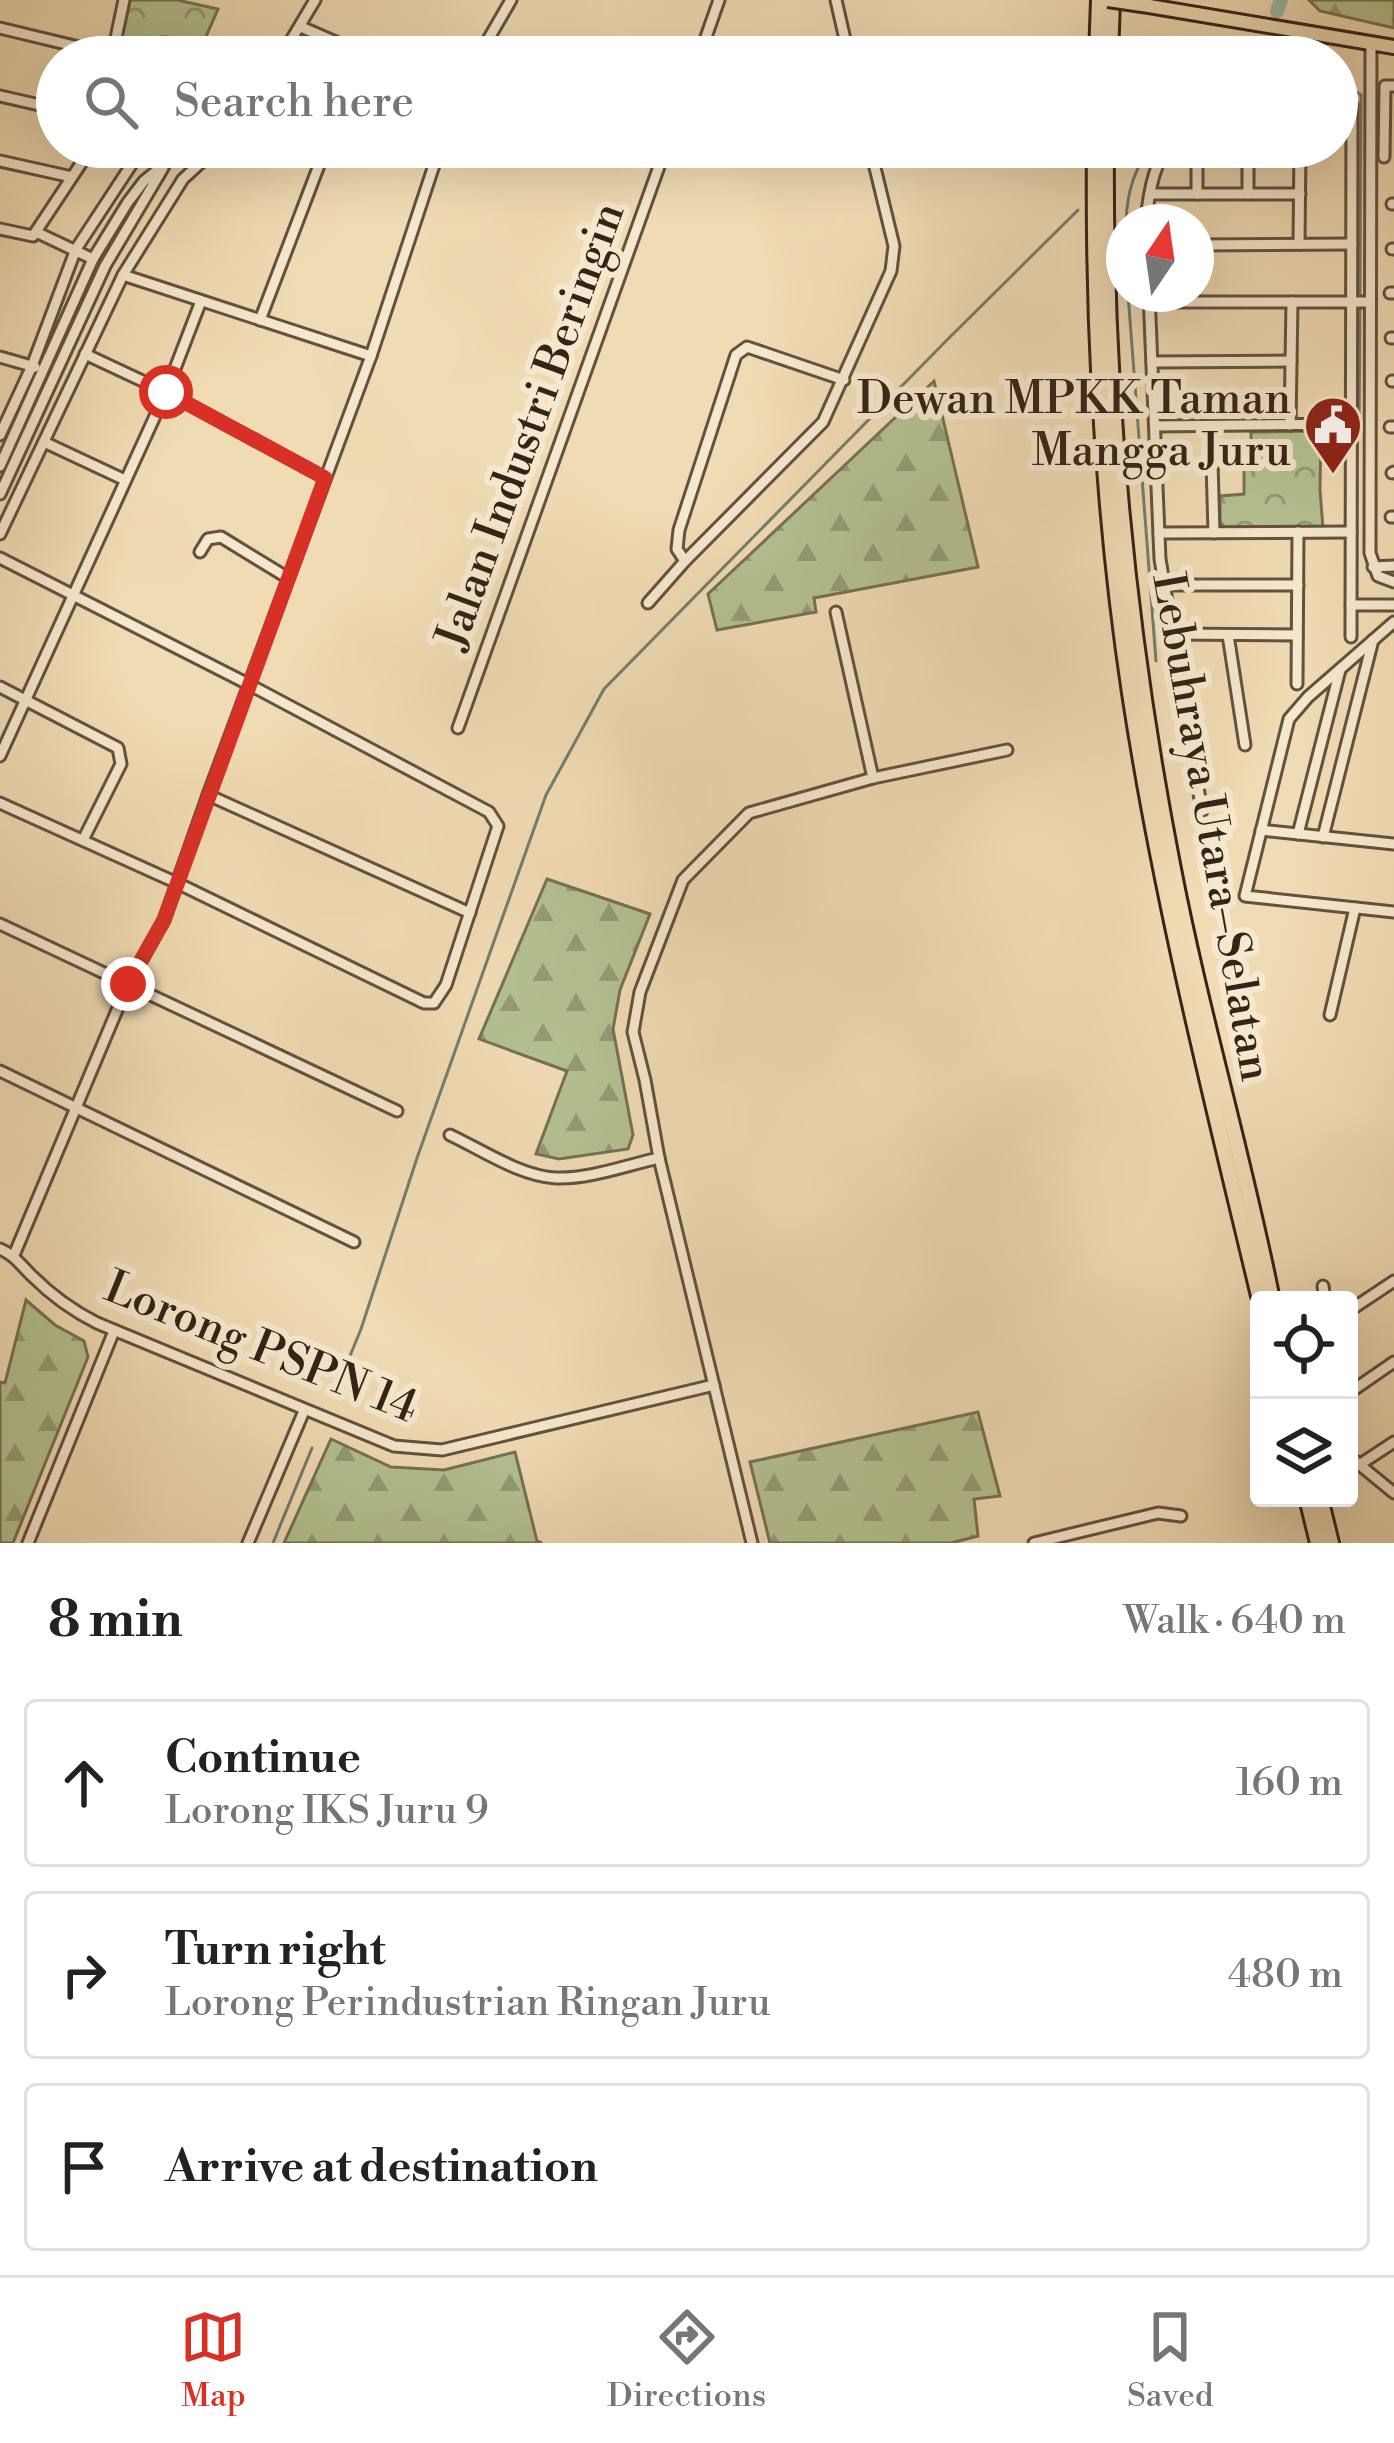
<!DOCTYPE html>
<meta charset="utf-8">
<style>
body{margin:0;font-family:"Libre Bodoni",serif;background:#f2f2f2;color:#222}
.controls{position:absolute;right:36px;bottom:36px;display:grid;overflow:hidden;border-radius:12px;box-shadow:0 12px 48px #0002}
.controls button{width:108px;height:108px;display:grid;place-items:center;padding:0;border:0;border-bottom:3px solid #e0e0e0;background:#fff;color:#222;font:60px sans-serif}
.compass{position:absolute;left:1106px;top:204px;width:108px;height:108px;border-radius:50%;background:#fff;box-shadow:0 12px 48px #0002;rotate:13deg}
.stop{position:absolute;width:36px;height:36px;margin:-27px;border:9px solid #d93025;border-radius:50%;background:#fff}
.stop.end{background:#d93025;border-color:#fff;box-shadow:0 3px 12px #0008}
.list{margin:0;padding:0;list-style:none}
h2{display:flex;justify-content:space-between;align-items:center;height:156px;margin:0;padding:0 48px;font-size:51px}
h2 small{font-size:39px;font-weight:400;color:#767676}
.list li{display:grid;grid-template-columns:78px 1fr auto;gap:36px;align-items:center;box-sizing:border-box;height:168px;margin:0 24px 24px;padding:0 24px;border:3px solid #e0e0e0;border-radius:12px}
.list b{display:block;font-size:45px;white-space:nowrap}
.list p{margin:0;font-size:39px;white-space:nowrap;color:#767676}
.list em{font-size:39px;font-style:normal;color:#767676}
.icon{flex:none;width:66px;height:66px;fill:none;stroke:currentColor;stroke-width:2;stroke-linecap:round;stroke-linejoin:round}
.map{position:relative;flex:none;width:1394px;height:1543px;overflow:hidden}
.search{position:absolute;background:#fff;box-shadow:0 12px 48px #0002;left:36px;right:36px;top:36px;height:132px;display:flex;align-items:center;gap:30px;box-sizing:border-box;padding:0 42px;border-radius:66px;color:#767676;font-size:45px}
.sheet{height:732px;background:#fff}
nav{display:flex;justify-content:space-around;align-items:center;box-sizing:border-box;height:168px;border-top:3px solid #e0e0e0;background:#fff;font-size:33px;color:#767676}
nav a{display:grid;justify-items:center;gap:6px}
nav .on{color:#d93025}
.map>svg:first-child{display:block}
.forest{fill:url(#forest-firs);stroke:#747254;stroke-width:3}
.park{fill:url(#park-crowns);stroke:#747254;stroke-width:3}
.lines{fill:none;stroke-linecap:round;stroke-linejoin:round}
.stream{stroke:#727e6f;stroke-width:3}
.river{stroke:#9bbbaa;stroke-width:14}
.minor-casing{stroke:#64513e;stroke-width:15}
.major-casing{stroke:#352317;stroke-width:18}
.highway-casing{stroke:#352317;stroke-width:20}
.minor{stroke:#f6e8ce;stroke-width:9}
.major{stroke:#f1dbb4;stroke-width:12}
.highway{stroke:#f1dbb4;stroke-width:14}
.major-bridge-casing{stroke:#352317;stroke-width:18;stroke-linecap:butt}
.major-bridge{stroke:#f1dbb4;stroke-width:12}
.route{stroke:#d93025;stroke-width:15}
.labels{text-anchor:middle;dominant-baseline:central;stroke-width:12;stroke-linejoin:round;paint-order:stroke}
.poi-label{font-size:45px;fill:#352317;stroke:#f6e8ce;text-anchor:end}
.street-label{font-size:45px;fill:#352317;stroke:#f6e8ce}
</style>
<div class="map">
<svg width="1394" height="1543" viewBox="0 0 1394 1543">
<defs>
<pattern id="forest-firs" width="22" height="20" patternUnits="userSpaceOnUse" patternTransform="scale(3)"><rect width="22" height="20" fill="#b4c191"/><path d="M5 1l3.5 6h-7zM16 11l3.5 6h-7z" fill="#939c75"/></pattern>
<pattern id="park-crowns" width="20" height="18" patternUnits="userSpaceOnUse" patternTransform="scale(3)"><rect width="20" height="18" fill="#b4c191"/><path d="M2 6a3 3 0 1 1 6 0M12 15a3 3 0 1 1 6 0" fill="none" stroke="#939c75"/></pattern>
</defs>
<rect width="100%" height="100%" fill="#f1dbb4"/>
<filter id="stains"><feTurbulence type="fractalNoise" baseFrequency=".00167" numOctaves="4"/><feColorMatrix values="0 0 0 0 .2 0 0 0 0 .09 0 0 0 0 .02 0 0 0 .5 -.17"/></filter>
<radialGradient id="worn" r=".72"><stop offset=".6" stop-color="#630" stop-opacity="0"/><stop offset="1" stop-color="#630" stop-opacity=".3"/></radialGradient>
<g class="forest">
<polygon points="1309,0 1394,0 1394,28 1320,11"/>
<polygon points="934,381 978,567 814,598 816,612 717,630 708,594"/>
<polygon points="547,879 650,914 620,990 613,1029 633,1135 628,1149 559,1159 536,1154 567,1071 479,1039"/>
<polygon points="26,1300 55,1325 84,1341 88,1357 13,1543 0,1543 0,1382 5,1383"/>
<polygon points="978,1412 1000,1496 974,1499 978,1536 951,1543 770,1543 750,1462"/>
<polygon points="331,1439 391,1467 444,1470 515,1452 537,1541 542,1543 284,1543"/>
</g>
<g class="park">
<polygon points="129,0 177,0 218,9 197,57 117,57"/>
<polygon points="1321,431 1320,490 1323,528 1226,529 1220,522 1220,496 1244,494 1244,447 1251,446 1251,432"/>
</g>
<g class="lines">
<g class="stream">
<polyline points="1242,57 1256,47 1303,57"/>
<polyline points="1337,78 1361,95 1360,295"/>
<path d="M1126,222C1127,195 1133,167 1153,147"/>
<polyline points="1128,294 1156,661"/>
<polyline points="1359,433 1360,307"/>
<polyline points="336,1390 361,1329 417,1158 546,795 604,689 947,340 1078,210"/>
<polyline points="273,1543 312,1448"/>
</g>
<polyline class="river" points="1277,11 1281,0"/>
<g class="minor-casing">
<g id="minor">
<polyline points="836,0 849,57"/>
<polyline points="301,27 370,57"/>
<polyline points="0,28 112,55"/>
<polyline points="1371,44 1370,553 1378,576 1394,582"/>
<polyline points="112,57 124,0"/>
<polyline points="281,57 315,0"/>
<polyline points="478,57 511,0"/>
<polyline points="699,57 719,0"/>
<polyline points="0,96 57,109"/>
<polyline points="1384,157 1385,86 1394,86"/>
<polyline points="0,161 72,177"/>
<polyline points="1151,194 1300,194"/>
<polyline points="1197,194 1197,147"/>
<polyline points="1248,194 1248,147"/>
<polyline points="1392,204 1394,204"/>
<path d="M1146,222C1148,199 1153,163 1169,147"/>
<polyline points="0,229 33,236 92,147"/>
<polyline points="36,232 93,259"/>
<polyline points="1299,244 1300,147"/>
<polyline points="1196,245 1352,244"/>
<polyline points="1392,249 1394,249"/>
<polyline points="123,275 371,356"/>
<polyline points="1390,293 1394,293"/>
<polyline points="1149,294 1160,559 1202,811"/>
<polyline points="1150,302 1370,302"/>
<polyline points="260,320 326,147"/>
<polyline points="1391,338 1394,338"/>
<polyline points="85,354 166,392 325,478"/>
<polyline points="0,357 35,367"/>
<polyline points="1152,362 1291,361"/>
<polyline points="1392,381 1394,381"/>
<polyline points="1290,425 1292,302"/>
<polyline points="1155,426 1351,424"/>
<polyline points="1211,426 1214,533"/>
<polyline points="1390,427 1394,427"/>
<polyline points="0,435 32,366 76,249 143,147"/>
<polyline points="44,442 125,480"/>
<polyline points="0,466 93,259 128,202 144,181 186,147"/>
<polyline points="1392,473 1394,472"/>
<polyline points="0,494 105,266 163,168"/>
<polyline points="1391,517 1394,517"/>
<polyline points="1159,533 1351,532"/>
<polyline points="0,534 123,275 183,179 218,147"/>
<polyline points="200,552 208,539 221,537 288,578"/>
<polyline points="0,558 250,685 489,812 498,826 446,985 434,1003 424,1003 177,883 0,803"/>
<polyline points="685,561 677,549 679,530 736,355 747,347 844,380"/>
<polyline points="1373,567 1394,566"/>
<polyline points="1163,585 1298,585"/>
<polyline points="648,603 685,561 823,422 891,271 894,246 870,147"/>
<polyline points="1351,605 1394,605"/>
<polyline points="836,612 873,778"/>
<polyline points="1394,622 1308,697 1289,719 1245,896 1394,912"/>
<polyline points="1172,634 1297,635"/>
<polyline points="1228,635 1245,745"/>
<polyline points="1351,637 1352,105"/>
<polyline points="1297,684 1298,532"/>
<polyline points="0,687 118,748 121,764 83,840"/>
<polyline points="458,728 666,147"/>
<polyline points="0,756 166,392 201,301"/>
<polyline points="208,795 470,913"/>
<polyline points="1261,830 1394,844"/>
<polyline points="1298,834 1340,670"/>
<polyline points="1323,837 1373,640"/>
<polyline points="0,924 397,1111"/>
<polyline points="1330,1015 1355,908"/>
<polyline points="0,1071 354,1242"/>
<path d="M450,1135C482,1150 520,1176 556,1178C590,1179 627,1165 659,1158"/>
<path d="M0,1249C14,1255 20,1264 31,1275C50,1294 73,1311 97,1323L394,1446L442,1450L714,1385"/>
<polyline points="14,1255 128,984 164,920 208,795 371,356 440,147"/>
<polyline points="1323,1286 1325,1300"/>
<polyline points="1349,1311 1394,1281"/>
<polyline points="1349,1393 1394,1362"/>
<polyline points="1349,1456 1394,1493"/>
<polyline points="1359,1465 1394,1442"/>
<polyline points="28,1543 114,1331"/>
<polyline points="248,1543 304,1411"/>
<polyline points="752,1543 659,1158 645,1080 633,1032 640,992 683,880 749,813 873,778 1007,750"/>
<polyline points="1034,1543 1158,1513 1181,1516"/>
</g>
</g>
<g class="major-casing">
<polyline id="major" points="1149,6 1394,47"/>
</g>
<g class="highway-casing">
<g id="highway">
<polyline points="1097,57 1099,0"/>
<polyline points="1110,57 1112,0"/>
<path d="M1095,147C1093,330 1103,512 1130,693C1161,898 1212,1099 1260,1300"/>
<path d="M1106,147C1104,388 1126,627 1172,864C1200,1011 1243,1154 1272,1300"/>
<polyline points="1307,1498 1318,1543"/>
<polyline points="1320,1498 1331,1543"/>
</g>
</g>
<use href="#minor" class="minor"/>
<use href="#major" class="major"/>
<use href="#highway" class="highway"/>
<g class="major-bridge-casing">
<polyline id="major-bridge" points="1108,0 1149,6"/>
</g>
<use href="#major-bridge" class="major-bridge"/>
</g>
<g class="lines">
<polyline class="route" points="128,984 164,920 325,478 166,392"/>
</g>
<defs>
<g id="civic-pin" transform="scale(3)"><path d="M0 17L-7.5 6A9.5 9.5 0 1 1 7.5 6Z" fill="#8f2418" stroke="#f6e8ce"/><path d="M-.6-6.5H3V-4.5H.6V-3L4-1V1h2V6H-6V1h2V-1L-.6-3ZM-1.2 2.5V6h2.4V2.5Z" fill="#fff"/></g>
</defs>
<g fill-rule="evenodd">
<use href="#civic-pin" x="1333" y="425"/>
</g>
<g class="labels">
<g class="poi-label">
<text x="1291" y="399">Dewan MPKK Taman<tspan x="1291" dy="52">Mangga Juru</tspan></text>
</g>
<g class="street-label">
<text transform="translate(531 426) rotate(-70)">Jalan Industri Beringin</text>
<text transform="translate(1211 827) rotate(80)">Lebuhraya Utara–Selatan</text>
<text transform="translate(261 1348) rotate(22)">Lorong PSPN 14</text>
</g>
</g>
<rect width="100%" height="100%" filter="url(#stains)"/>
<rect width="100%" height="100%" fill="url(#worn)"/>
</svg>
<div class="controls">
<button><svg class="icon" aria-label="locate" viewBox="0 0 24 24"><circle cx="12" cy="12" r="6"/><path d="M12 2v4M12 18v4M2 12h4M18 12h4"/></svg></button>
<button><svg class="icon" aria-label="layers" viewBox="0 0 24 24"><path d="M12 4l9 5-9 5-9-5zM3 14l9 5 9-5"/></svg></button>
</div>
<svg class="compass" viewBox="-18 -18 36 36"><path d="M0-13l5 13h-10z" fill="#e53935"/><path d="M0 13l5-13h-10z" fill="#767676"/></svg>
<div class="stop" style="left:166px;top:392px"></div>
<div class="stop end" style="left:128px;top:984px"></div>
<div class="search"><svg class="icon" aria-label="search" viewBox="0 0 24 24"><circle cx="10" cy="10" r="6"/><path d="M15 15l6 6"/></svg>Search here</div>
</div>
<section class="sheet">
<h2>8 min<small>Walk · 640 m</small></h2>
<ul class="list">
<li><svg class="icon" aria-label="ahead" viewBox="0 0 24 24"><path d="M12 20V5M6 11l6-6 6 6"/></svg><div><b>Continue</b><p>Lorong IKS Juru 9</p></div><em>160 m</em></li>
<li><svg class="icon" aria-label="right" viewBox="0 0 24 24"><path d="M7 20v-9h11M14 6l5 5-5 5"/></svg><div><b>Turn right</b><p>Lorong Perindustrian Ringan Juru</p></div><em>480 m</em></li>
<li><svg class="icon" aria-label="arrive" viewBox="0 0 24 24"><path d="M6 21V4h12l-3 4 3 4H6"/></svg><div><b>Arrive at destination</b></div></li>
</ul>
</section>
<nav>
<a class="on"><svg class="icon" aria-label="map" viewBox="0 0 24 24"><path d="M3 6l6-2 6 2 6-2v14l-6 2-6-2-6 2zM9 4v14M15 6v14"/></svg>Map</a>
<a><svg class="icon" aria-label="directions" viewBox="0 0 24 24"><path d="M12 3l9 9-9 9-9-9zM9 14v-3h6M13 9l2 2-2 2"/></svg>Directions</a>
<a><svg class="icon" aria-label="saved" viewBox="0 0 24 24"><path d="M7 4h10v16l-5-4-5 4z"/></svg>Saved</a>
</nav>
